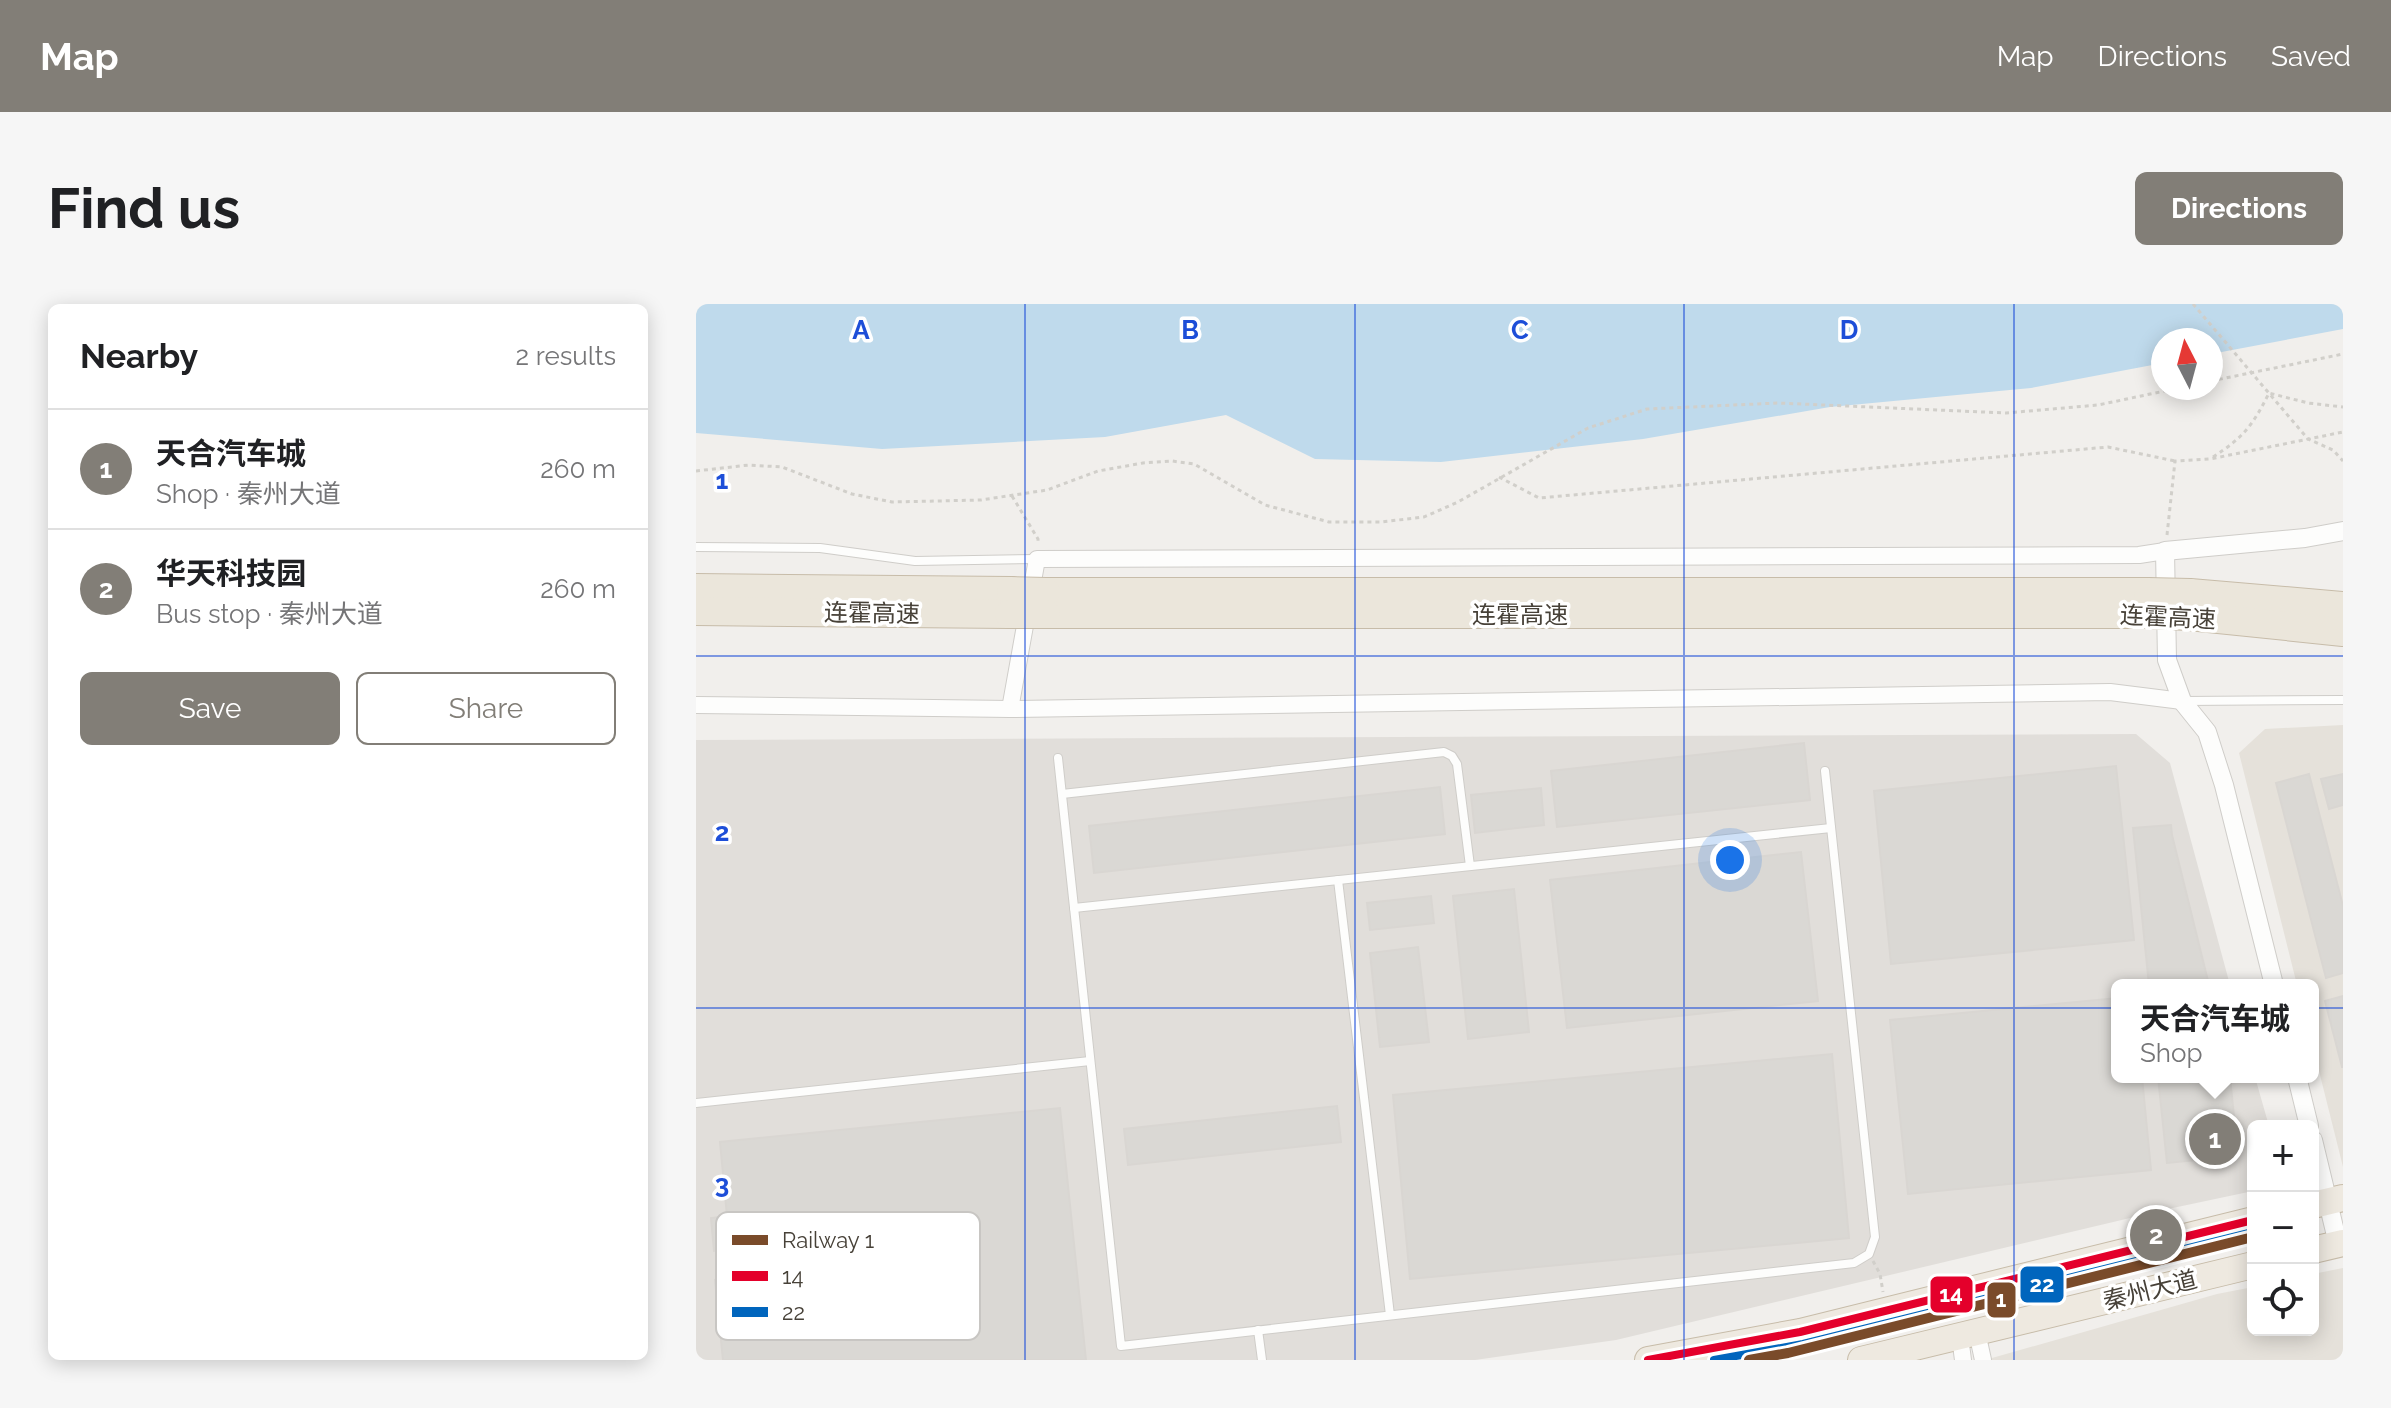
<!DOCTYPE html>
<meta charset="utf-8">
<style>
body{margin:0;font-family:Raleway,"Noto Sans SC",sans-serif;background:#f6f6f6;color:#202124}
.controls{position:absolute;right:24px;bottom:24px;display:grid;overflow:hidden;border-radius:12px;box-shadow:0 4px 20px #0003}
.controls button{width:72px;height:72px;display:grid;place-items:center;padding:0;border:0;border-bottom:2px solid #e0e0e0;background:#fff;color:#202124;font:40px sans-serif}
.compass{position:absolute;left:1455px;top:24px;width:72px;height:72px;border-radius:50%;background:#fff;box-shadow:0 4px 20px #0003;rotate:354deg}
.you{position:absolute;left:1034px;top:556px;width:28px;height:28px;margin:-20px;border:6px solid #fff;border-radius:50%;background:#1a73e8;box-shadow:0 0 0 12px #1a73e833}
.badge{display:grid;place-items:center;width:52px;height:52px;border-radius:50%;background:#827e77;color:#fff;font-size:26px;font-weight:700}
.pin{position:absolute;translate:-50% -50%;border:4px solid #fff;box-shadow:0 2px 8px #0006}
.popup{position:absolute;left:1415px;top:675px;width:208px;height:104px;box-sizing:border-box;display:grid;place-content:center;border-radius:12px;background:#fff;filter:drop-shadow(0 2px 6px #0005);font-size:26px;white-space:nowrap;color:#757577}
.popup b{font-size:30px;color:#202124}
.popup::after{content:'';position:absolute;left:50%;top:100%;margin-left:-16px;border:16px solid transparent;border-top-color:#fff}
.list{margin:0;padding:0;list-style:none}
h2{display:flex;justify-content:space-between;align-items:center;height:104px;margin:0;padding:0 32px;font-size:34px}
h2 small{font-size:26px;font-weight:400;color:#757577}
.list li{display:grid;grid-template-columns:52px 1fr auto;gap:24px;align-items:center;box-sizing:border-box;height:120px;padding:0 32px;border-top:2px solid #e0e0e0}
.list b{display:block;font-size:30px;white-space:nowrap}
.list p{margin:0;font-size:26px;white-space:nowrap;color:#757577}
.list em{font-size:26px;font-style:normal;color:#757577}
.actions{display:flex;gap:16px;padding:24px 32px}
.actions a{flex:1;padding:18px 0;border:2px solid #827e77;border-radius:12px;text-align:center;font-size:28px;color:#827e77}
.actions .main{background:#827e77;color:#fff}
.icon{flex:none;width:44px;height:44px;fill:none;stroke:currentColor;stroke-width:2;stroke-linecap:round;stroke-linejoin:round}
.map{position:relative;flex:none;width:1647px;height:1056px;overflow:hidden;border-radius:12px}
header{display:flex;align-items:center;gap:48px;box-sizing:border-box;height:112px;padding:0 40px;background:#827e77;color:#fff}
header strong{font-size:38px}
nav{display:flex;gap:44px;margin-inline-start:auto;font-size:28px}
.intro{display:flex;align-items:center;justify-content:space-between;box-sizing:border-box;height:192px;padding:0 48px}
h1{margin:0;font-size:56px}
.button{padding:20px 36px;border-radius:12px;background:#827e77;color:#fff;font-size:28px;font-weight:700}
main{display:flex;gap:48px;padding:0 48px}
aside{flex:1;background:#fff;border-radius:12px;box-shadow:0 4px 20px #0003}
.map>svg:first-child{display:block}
.residential{fill:#e5e1da}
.industrial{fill:#e1deda}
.water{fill:#bfdaec}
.building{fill:#dad8d4;stroke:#d9d6d2;stroke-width:2}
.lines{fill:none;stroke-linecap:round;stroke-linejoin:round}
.service-casing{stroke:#cfcdc9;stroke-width:10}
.minor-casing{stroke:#cfcdc9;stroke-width:18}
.tertiary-casing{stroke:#cfcdc9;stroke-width:20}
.trunk-casing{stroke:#c7bca9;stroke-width:28}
.motorway-casing{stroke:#c7bca9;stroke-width:30}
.path{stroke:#d1cfca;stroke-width:3;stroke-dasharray:4 4;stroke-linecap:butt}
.service{stroke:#fdfdfc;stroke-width:8}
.minor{stroke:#fdfdfc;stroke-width:16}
.tertiary{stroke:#fdfdfc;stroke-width:18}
.trunk{stroke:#eee9e0;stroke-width:26}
.motorway{stroke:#ebe6db;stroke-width:28}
.motorway-bridge-casing{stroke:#c7bca9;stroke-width:30;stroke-linecap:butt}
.path-bridge{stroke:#d1cfca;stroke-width:3;stroke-dasharray:4 4;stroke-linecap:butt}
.motorway-bridge{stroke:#ebe6db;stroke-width:28}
.bus-1-casing{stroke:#fff;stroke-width:14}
.bus-2-casing{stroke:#fff;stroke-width:14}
.bus-1{stroke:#e4002b;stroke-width:8}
.bus-2{stroke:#0065bd;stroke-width:8}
.rail-1-casing{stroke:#fff;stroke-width:16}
.rail-1{stroke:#7a4b2a;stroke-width:10}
.grid{fill:none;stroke:#1d4ed8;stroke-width:2;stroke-opacity:0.55}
.labels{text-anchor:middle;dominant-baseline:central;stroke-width:7;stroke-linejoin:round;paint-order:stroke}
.street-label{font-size:24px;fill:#474138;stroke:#fff}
.key{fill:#fff;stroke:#c8c6c3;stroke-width:2}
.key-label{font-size:22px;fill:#474138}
.grid-label{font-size:26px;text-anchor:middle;font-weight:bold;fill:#1d4ed8;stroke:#fff;stroke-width:7;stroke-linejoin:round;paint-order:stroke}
.line-badge{stroke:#fff;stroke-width:3}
.badge-label{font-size:22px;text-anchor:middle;font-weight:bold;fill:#fff}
</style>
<header>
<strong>Map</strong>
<nav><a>Map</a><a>Directions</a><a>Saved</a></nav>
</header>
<div class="intro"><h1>Find us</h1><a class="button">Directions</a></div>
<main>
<aside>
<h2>Nearby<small>2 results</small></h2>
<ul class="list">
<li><span class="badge">1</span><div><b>天合汽车城</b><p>Shop · 秦州大道</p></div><em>260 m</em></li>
<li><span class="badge">2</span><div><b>华天科技园</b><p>Bus stop · 秦州大道</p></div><em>260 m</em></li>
</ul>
<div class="actions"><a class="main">Save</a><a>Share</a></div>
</aside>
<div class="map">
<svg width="1647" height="1056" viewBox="0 0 1647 1056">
<rect width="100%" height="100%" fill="#f1efec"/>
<g class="residential">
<polygon points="1647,421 1647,863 1617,743 1617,681 1601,681 1543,449 1569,425"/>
<polygon points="1647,964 1647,1056 1289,1056 1521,990 1557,983 1557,1026 1617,1026 1617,970"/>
</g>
<polygon class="industrial" points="1440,430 1474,459 1534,681 1421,681 1421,773 1559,773 1573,822 1557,822 1557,887 1472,905 920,1036 779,1056 0,1056 0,436"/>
<polygon class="water" points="0,0 1647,0 1647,25 1515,50 1515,36 1467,36 1467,59 1335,84 1134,103 947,135 745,158 619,155 530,111 409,133 186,145 0,129"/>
<g class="building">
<polygon points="1108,439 1114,496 861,523 855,467"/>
<polygon points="1420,462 1438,636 1195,660 1178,487"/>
<polygon points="1613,470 1647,602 1647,669 1630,674 1580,479"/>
<polygon points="1647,470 1647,501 1633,505 1625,475"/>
<polygon points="744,483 749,530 398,569 393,522"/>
<polygon points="845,484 848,521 779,529 775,491"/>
<polygon points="1475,521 1476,531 1513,681 1453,681 1437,524"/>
<polygon points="1105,548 1122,697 871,724 854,576"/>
<polygon points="818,585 833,728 772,735 757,592"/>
<polygon points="735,592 738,619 674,626 671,599"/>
<polygon points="722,643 733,738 684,743 674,649"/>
<polygon points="1647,692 1647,763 1646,763 1629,697"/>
<polygon points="1421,694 1421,773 1446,773 1455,866 1212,890 1194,716"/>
<polygon points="1136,750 1153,934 714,975 697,791"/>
<polygon points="1462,773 1534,773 1542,852 1471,859"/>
<polygon points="641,802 645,838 432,861 428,825"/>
<polygon points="364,804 390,1056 27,1056 19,976 38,974 35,945 18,947 15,914 31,912 24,838"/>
</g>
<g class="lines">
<g class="service-casing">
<g id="service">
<polyline points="0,243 124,244 219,257 341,255"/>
<polyline points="1487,397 1647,396"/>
<polyline points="362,454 425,1042 1158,959 1173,950 1179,933 1129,467"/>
<polyline points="366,490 748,448 756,452 761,460 774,562"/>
<polyline points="642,576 694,1011"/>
<polyline points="378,604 1135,524"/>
<polyline points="0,799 394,757"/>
<polyline points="562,1026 566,1056"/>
</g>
</g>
<g class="minor-casing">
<g id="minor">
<polyline points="0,401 314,405 1414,388 1486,397"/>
<polyline points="314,405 341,255 1443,251 1469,247"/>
<polyline points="1281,1028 1287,1056"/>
<polyline points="1264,1033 1267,1056"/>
</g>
</g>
<g class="tertiary-casing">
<g id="tertiary">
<polyline points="1578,681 1528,481 1511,428 1486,397 1471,356 1469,247 1609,234 1647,227"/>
<polyline points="1601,773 1613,822"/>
<polyline points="1617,836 1642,940"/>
</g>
</g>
<g class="trunk-casing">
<g id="trunk">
<polyline points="1617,901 1647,894"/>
<polyline points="1617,946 1647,939"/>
<polyline points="952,1056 1104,1028 1557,916"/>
<polyline points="1165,1056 1557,961"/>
</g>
</g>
<g class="motorway-casing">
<g id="motorway">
<polyline points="0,284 315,287"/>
<polyline points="350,288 1452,288"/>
<polyline points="1494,289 1647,302"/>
<polyline points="0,307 313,310"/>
<polyline points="350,310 1450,310"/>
<polyline points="1493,312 1647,328"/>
</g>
</g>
<g class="path">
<polyline points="1515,77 1647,50"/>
<polyline points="1606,128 1612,135 1637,146 1647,157"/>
<path d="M1517,153C1547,134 1557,121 1573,89L1612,99L1647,103"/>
<polyline points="0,167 53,161 86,163 156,190 196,198 285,196 351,186 402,167 447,159 476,157 498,160 569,201 633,218 685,218 728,213 762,198 892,124 951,105 1082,99 1310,109 1402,101 1483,84"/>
<polyline points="803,173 843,194 1412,143 1479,157"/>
<polyline points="316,192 342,235 342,240"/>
<polyline points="1471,231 1479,157 1514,155 1647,128"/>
<polyline points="1177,957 1184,970 1187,988"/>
</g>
<use href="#service" class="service"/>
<use href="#minor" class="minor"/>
<use href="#tertiary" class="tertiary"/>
<use href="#trunk" class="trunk"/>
<use href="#motorway" class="motorway"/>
<g class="motorway-bridge-casing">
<g id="motorway-bridge">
<polyline points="315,287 350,288"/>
<polyline points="1452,288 1494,289"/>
<polyline points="313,310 350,310"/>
<polyline points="1450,310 1493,312"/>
</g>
</g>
<polyline class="path-bridge" points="1497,0 1606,128"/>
<use href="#motorway-bridge" class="motorway-bridge"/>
<g class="bus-1-casing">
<polyline id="bus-1" points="952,1056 1104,1028 1557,916"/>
</g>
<g class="bus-2-casing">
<polyline id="bus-2" points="1018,1056 1107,1040 1557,928"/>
</g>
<use href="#bus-1" class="bus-1"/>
<use href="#bus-2" class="bus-2"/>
<g class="rail-1-casing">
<polyline id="rail-1" points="1053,1056 1092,1049 1557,933"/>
</g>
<use href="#rail-1" class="rail-1"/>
</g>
<path class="grid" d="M329,0V1056M659,0V1056M988,0V1056M1318,0V1056M0,352H1647M0,704H1647"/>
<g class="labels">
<g class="street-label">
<text transform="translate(176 309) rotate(1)">连霍高速</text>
<text x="824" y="310">连霍高速</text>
<text transform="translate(1472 313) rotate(3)">连霍高速</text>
<text transform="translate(1454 986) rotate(-14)">秦州大道</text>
</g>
</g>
<rect x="20" y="908" width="264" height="128" rx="12" class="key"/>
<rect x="36" y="931" width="36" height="10" fill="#7a4b2a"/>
<rect x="36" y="967" width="36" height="10" fill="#e4002b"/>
<rect x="36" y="1003" width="36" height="10" fill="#0065bd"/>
<g class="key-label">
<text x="86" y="944">Railway 1</text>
<text x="86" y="980">14</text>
<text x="86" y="1016">22</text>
</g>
<g class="grid-label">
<text x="165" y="35">A</text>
<text x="494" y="35">B</text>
<text x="824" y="35">C</text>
<text x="1153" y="35">D</text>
<text x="26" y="185">1</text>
<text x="26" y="537">2</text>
<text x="26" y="889">3</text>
</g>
<g class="line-badge">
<rect x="1323" y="961" width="46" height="39" rx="8" fill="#0065bd"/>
<rect x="1233" y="971" width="45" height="39" rx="8" fill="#e4002b"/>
<rect x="1290" y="977" width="31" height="38" rx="8" fill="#7a4b2a"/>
</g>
<g class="badge-label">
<text x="1346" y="988">22</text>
<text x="1255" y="998">14</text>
<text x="1305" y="1003">1</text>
</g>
</svg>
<div class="controls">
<button>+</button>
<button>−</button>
<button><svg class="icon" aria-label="locate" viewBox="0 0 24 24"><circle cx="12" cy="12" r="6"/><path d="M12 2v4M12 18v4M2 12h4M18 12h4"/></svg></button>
</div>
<svg class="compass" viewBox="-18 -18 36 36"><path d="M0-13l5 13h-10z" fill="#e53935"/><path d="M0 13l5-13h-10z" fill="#757577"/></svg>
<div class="you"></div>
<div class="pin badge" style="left:1519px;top:835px">1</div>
<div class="popup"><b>天合汽车城</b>Shop</div>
<div class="pin badge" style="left:1460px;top:931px">2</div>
</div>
</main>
